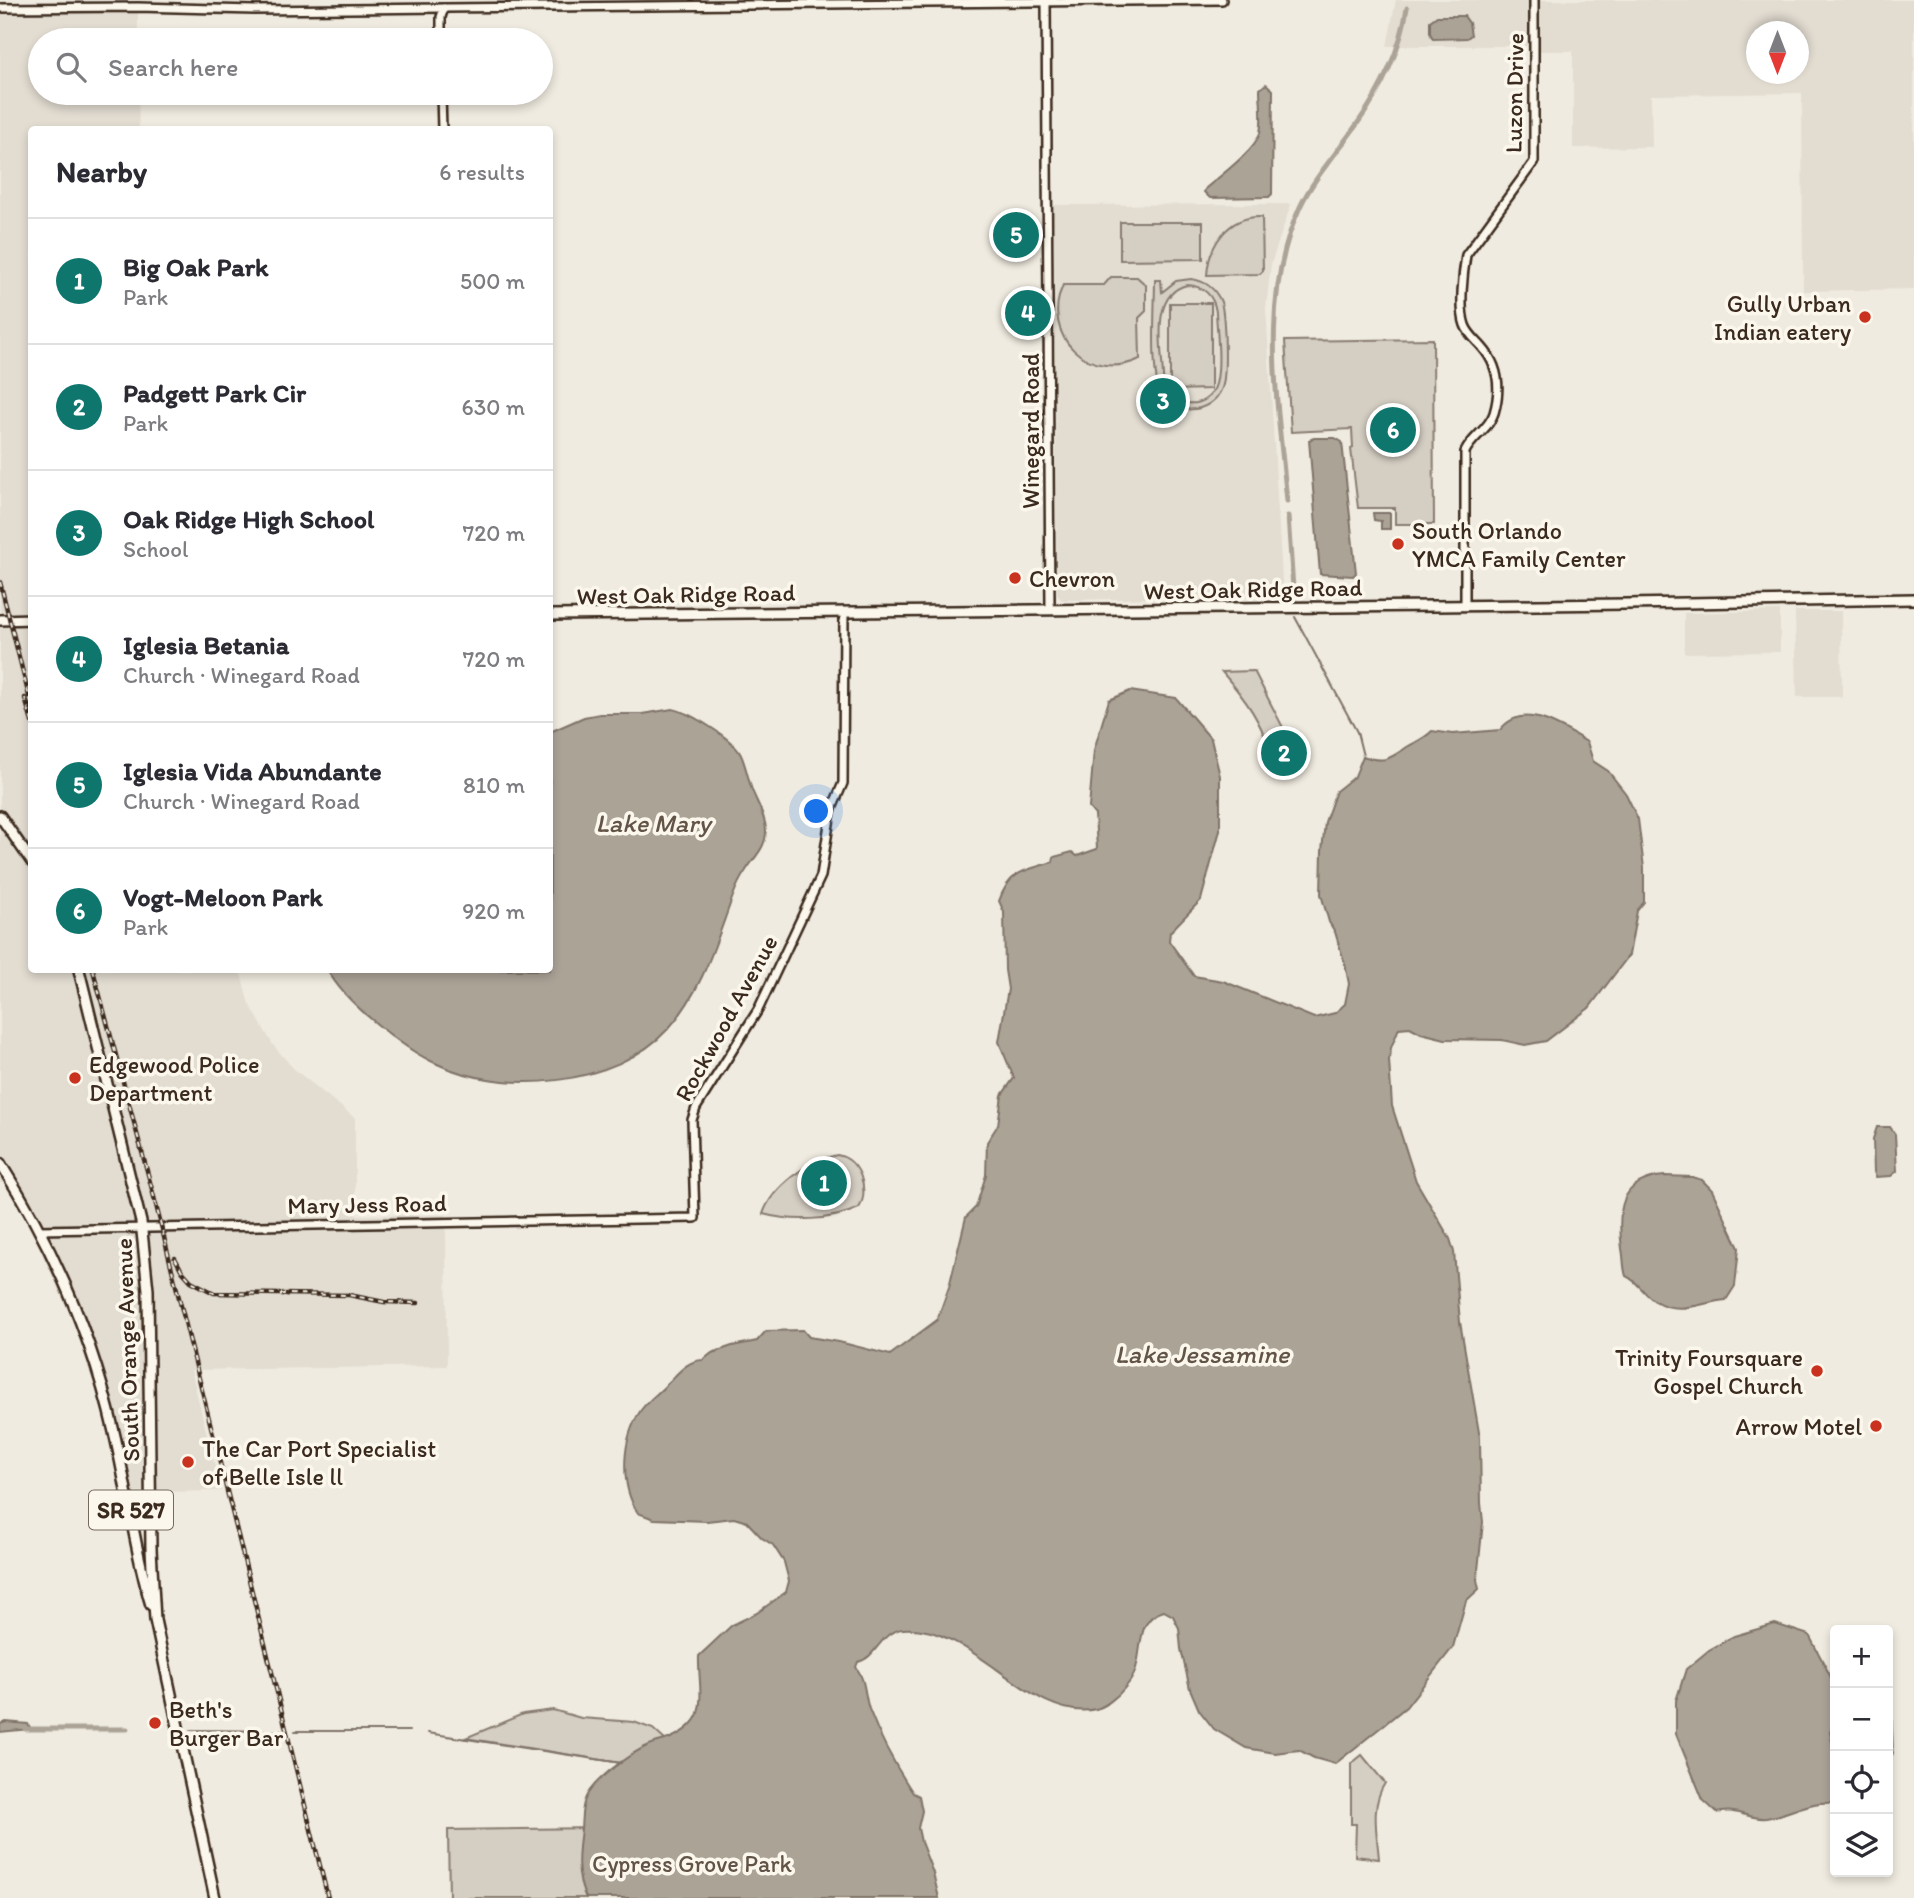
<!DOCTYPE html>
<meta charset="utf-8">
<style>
body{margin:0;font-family:Itim,sans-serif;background:#f7f7f7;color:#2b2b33}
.controls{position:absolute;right:21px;bottom:21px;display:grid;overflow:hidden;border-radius:7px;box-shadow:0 4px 10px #0003}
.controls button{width:63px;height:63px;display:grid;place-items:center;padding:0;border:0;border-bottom:2px solid #e1e1e2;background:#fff;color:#2b2b33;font:35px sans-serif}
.compass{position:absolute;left:1746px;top:21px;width:63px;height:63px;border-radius:50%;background:#fff;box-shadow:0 4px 10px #0003;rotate:180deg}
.you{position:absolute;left:817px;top:812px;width:24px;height:24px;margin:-18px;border:5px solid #fff;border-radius:50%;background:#1a73e8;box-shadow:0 0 0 10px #1a73e833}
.badge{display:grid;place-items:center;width:46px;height:46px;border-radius:50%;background:#0f766e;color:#fff;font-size:23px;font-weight:700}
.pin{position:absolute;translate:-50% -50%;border:4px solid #fff;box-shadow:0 2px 7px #0006}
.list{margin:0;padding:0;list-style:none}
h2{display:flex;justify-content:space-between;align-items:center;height:91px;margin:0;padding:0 28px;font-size:30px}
h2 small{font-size:23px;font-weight:400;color:#7c7c81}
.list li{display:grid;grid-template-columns:46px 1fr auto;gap:21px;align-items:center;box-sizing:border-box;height:126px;padding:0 28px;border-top:2px solid #e1e1e2}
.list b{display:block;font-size:26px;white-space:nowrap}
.list p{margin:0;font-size:23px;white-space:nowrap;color:#7c7c81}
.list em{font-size:23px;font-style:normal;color:#7c7c81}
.icon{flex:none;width:38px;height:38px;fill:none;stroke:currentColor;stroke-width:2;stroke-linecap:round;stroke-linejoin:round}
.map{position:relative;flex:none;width:1914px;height:1898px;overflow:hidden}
.search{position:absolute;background:#fff;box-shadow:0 4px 10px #0003;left:28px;top:28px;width:525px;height:77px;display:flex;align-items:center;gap:18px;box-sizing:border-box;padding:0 24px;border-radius:38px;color:#7c7c81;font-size:26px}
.panel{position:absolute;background:#fff;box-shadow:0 4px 10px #0003;left:28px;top:126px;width:525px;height:847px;border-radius:7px}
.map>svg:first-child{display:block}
.built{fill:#e2dcd1;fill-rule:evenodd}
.green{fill:#d5cec3;stroke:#887c70;stroke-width:2;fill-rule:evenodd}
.water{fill:#aca397;stroke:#7f7367;stroke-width:2}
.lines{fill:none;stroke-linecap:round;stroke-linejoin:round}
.stream{stroke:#7f7367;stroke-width:2}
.canal{stroke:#aca397;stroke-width:5}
.minor-casing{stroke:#3b2a1e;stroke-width:12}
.major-casing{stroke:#3b2a1e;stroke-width:14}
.minor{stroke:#fbf7ec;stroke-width:7}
.major{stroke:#fbf7ec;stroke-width:9}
.rail-casing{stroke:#3b2a1e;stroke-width:4.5}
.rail{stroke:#fbf7ec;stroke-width:2;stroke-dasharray:5;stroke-linecap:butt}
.poi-dot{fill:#c8321e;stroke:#fbf7ec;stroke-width:2.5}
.labels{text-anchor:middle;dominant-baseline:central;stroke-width:7;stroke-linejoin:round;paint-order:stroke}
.shield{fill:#fbf7ec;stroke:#75685c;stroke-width:2}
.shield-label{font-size:23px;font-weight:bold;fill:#3b2a1e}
.street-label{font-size:24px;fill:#3b2a1e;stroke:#fbf7ec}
.poi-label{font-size:24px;fill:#3b2a1e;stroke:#fbf7ec;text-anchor:start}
.park-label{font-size:24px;fill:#625347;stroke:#fbf7ec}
.water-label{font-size:26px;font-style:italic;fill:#635448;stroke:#fbf7ec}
</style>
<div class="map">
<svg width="1914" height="1898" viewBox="0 0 1914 1898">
<rect width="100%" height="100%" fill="#f0ebe0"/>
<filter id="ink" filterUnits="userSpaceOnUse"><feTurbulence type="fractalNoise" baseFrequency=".0143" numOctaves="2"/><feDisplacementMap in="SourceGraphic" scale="14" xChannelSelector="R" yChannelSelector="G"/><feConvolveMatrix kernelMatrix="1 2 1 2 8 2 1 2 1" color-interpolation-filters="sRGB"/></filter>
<g filter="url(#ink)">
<g class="built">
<path d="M1396,0H1914V289L1803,291L1802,93L1651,95L1652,147L1573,148V51H1528L1527,46H1387ZM1756,32H1798V74H1756Z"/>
<polygon points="138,11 138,40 40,40 40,93 138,93 139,129 32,130 32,970 240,970 248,1001 273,1045 294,1069 355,1118 355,1215 446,1215 447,1366 191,1370 221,1491 156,1492 156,1527 129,1527 105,1419 74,1323 29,1225 6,1183 0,1183 0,13"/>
<polygon points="1291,204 1271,264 1266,308 1283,596 1062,600 1057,595 1054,205"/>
<polygon points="1780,611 1780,652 1684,653 1684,613"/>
<polygon points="1795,611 1841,611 1842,697 1797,697"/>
</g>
<g class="green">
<path d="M1262,217L1263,271L1260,274L1207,275C1209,244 1229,215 1262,217Z"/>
<polygon points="1120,222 1203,222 1203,259 1120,260"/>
<path d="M1111,277H1137L1146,285V311L1139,318L1140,359C1089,383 1040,336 1063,285H1104Z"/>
<path d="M1191,279C1206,281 1215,288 1221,302C1225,317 1227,375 1222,388C1211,416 1170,417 1159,388C1151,369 1155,304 1155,280H1161L1162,292L1176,281ZM1187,285C1204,286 1214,296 1216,312C1217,332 1221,365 1216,384C1207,414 1167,407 1163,377C1162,347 1150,294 1187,285Z"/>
<polygon points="1170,303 1211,303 1211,389 1170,390"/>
<polygon points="1433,339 1434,524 1395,524 1395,508 1358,508 1351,449 1353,448 1352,429 1291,432 1285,341"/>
<path d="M1254,671L1294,749L1291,757L1282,762L1273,757C1260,720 1248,702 1222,672Z"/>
<path d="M837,1155C860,1159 870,1190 859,1208C831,1221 792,1222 763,1214C772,1187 808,1160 837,1155Z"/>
<polygon points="1891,1705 1893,1753 1888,1763 1888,1706"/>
<path d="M553,1710L581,1718L634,1722L653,1729L667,1742C649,1742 635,1753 621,1763L465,1738L523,1714Z"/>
<path d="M1362,1755L1385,1783C1370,1806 1377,1833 1379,1859L1355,1856L1356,1824H1351V1764Z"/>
<polygon points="752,1826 752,1898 449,1898 448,1830"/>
</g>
<g class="water">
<polygon points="1437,16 1464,16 1469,23 1471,35 1467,38 1433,39 1430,33 1430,21"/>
<path d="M1266,84L1273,90L1272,194L1269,197L1210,198L1204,192L1206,188C1220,176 1255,150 1260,133C1263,119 1260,102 1260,89Z"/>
<polygon points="1314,438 1335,438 1342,442 1356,573 1353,576 1320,574 1309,440"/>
<polygon points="1373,513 1390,513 1390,529 1381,529 1381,521 1374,520"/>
<path d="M1130,691L1176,698L1211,739L1220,776V830L1201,900L1170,932L1169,941L1194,976L1223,981L1314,1018L1335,1013L1345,1004L1349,984L1345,964L1335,932L1329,922L1321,894L1322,851L1325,822L1336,791L1355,776L1363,756C1385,764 1390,758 1407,747C1417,741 1424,739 1432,731L1453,734L1500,730C1523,700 1562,727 1587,742L1593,761L1608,771L1626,794L1638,819L1644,868V902L1637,911L1629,955L1589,1008L1546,1041L1525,1045L1502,1040L1445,1039L1421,1033L1410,1027L1399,1028L1391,1048L1389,1060L1392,1106L1416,1181L1450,1239L1454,1252L1460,1322L1480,1438L1481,1503L1483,1522L1477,1580L1479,1589L1466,1601L1453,1647L1406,1707L1335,1764L1314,1758L1299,1750L1275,1753L1246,1748L1214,1729L1199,1710L1190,1689L1181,1649L1179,1628L1173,1616L1164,1611C1134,1619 1144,1651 1134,1674C1131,1682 1124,1689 1118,1695C1111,1701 1105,1707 1096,1709C1031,1724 974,1624 903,1629C880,1631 878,1657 858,1662L856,1667C866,1681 864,1694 869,1709C880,1738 896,1767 913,1793L919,1796L922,1811L918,1828L921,1842L933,1873L939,1898H586C575,1875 578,1853 581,1829C582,1818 581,1807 586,1797C595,1778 638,1747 658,1742C672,1739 690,1730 697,1716C704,1698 698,1675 699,1656L732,1625L757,1613L786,1592L789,1581L784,1562L773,1545L762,1538L747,1522L734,1518L707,1521L654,1519L638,1513C619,1484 622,1438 641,1410C648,1400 660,1392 668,1383C678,1373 688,1360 703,1360L712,1353L732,1346L757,1341L766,1331L803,1330L809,1337L839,1342L890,1355L937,1320L949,1287L966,1217L976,1207L986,1175L987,1142L998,1125L1002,1095L1014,1078L999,1042L1008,989L1005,970L1004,912L999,901C1010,870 1024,871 1053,862L1054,857L1072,852L1077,856L1097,849L1095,815L1089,808L1094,750L1109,700Z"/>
<path d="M672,709C689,712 733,738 741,755C746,766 748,779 752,790C757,803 766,817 766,831C766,849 753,858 745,872C740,879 736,888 733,896C716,942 702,992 668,1029C615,1087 503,1096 435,1063C404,1049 342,1000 328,970H550V732L584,717L600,714H643Z"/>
<polygon points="1877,1127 1890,1127 1895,1134 1897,1171 1891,1176 1876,1177 1874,1172 1873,1139"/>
<path d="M1665,1176L1692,1177L1702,1180L1712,1190L1739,1248L1735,1286L1726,1300C1701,1302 1679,1316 1655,1301C1644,1295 1638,1281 1626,1276C1623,1267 1624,1258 1622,1249C1617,1211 1619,1179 1665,1176Z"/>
<path d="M1775,1624L1809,1635L1835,1685V1720L1830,1732L1835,1757V1804C1814,1798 1788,1815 1766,1818C1748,1820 1737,1807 1717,1813L1703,1800L1676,1734V1701L1686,1669L1709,1650L1734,1636Z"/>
<polygon points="6,1722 28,1724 31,1729 0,1732 0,1724"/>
</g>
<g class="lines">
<g class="stream">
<polyline points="1295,617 1357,732 1363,756"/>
<polyline points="190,1730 285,1731"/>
<polyline points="295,1731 410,1731"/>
<polyline points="428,1733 621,1763"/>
</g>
<g class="canal">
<path d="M1287,501C1278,405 1258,298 1300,207C1314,177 1338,152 1357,124C1381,91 1401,49 1407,8"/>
<polyline points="1288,516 1293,588"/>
<polyline points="25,1729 127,1729"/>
</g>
<g class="minor-casing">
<g id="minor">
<polyline points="1046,2 1050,610"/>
<polyline points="0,8 138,7 254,10 1222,0"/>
<polyline points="441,40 441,17 444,8"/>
<polyline points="441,93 442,130"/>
<path d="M1465,606V452C1472,437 1489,429 1494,413C1501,389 1499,366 1482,347C1476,340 1468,334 1465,325C1459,308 1463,273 1466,255L1534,162V0"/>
<polyline points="39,1230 695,1218 692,1120 696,1108 758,1010 821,876 831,811 843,783 844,612"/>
</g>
</g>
<g class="major-casing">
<g id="major">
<polyline points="550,615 1627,604 1914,599"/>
<polyline points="0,620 32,619"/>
<polyline points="0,816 32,862"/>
<polyline points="79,970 141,1222 148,1290 151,1549 155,1620 215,1898"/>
<path d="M0,1163C53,1246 92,1336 114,1432C128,1490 134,1549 151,1605"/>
</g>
</g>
<use href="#minor" class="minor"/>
<use href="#major" class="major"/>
<g class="rail-casing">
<g id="rail">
<polyline points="0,582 32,708"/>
<polyline points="25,698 32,722"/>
<polyline points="93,970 153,1193 328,1898"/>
<polyline points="175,1258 182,1271 191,1281 214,1293 349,1295 384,1302 418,1303"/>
</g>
</g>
<use href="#rail" class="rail"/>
</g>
</g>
<g class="poi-dot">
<circle cx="1865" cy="317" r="7"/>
<circle cx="1398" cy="544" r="7"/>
<circle cx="1015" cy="578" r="7"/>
<circle cx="75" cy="1078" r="7"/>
<circle cx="1817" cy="1371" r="7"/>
<circle cx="1876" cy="1426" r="7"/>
<circle cx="188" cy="1462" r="7"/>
<circle cx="155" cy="1723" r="7"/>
</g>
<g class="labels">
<rect class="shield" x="89" y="1490.5" width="84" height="39" rx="5"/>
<g class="shield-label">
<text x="131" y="1510">SR 527</text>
</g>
<g class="street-label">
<text transform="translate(1514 93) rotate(-89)">Luzon Drive</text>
<text transform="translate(1030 431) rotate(-90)">Winegard Road</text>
<text transform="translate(1253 589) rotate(-1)">West Oak Ridge Road</text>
<text transform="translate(686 594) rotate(-1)">West Oak Ridge Road</text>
<text transform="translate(726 1018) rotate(-61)">Rockwood Avenue</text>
<text transform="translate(367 1204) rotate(-1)">Mary Jess Road</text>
<text transform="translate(127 1350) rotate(-92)">South Orange Avenue</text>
</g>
<g class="poi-label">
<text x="1851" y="303" text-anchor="end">Gully Urban<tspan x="1851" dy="28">Indian eatery</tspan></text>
<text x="1412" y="530">South Orlando<tspan x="1412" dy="28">YMCA Family Center</tspan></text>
<text x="1029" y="578">Chevron</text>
<text x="89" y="1064">Edgewood Police<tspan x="89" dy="28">Department</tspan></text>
<text x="1803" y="1357" text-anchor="end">Trinity Foursquare<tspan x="1803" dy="28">Gospel Church</tspan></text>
<text x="1862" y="1426" text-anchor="end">Arrow Motel</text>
<text x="202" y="1448">The Car Port Specialist<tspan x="202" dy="28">of Belle Isle ll</tspan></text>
<text x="169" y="1709">Beth's<tspan x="169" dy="28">Burger Bar</tspan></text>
</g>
<g class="park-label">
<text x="692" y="1863">Cypress Grove Park</text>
</g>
<g class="water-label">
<text x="653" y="823">Lake Mary</text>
<text x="1202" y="1354">Lake Jessamine</text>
</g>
</g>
</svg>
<div class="controls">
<button>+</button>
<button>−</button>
<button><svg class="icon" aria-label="locate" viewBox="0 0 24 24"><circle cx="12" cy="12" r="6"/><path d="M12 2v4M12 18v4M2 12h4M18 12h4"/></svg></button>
<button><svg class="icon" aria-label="layers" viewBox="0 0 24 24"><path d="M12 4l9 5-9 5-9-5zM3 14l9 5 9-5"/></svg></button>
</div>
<svg class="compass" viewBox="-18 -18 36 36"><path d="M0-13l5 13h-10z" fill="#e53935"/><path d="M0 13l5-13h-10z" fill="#7c7c81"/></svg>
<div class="you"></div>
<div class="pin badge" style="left:824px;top:1183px">1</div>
<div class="pin badge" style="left:1284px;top:753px">2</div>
<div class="pin badge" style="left:1163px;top:401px">3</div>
<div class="pin badge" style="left:1028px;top:313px">4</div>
<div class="pin badge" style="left:1016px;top:235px">5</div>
<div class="pin badge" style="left:1393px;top:430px">6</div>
<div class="search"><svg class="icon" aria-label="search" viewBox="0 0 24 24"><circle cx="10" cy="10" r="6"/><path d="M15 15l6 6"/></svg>Search here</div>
<section class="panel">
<h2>Nearby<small>6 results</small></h2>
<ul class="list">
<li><span class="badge">1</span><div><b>Big Oak Park</b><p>Park</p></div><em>500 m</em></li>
<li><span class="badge">2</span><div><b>Padgett Park Cir</b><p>Park</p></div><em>630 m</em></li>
<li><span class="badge">3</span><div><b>Oak Ridge High School</b><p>School</p></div><em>720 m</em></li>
<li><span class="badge">4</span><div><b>Iglesia Betania</b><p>Church · Winegard Road</p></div><em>720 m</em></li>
<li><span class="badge">5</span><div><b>Iglesia Vida Abundante</b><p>Church · Winegard Road</p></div><em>810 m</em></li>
<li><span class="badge">6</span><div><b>Vogt-Meloon Park</b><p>Park</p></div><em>920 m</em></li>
</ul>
</section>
</div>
